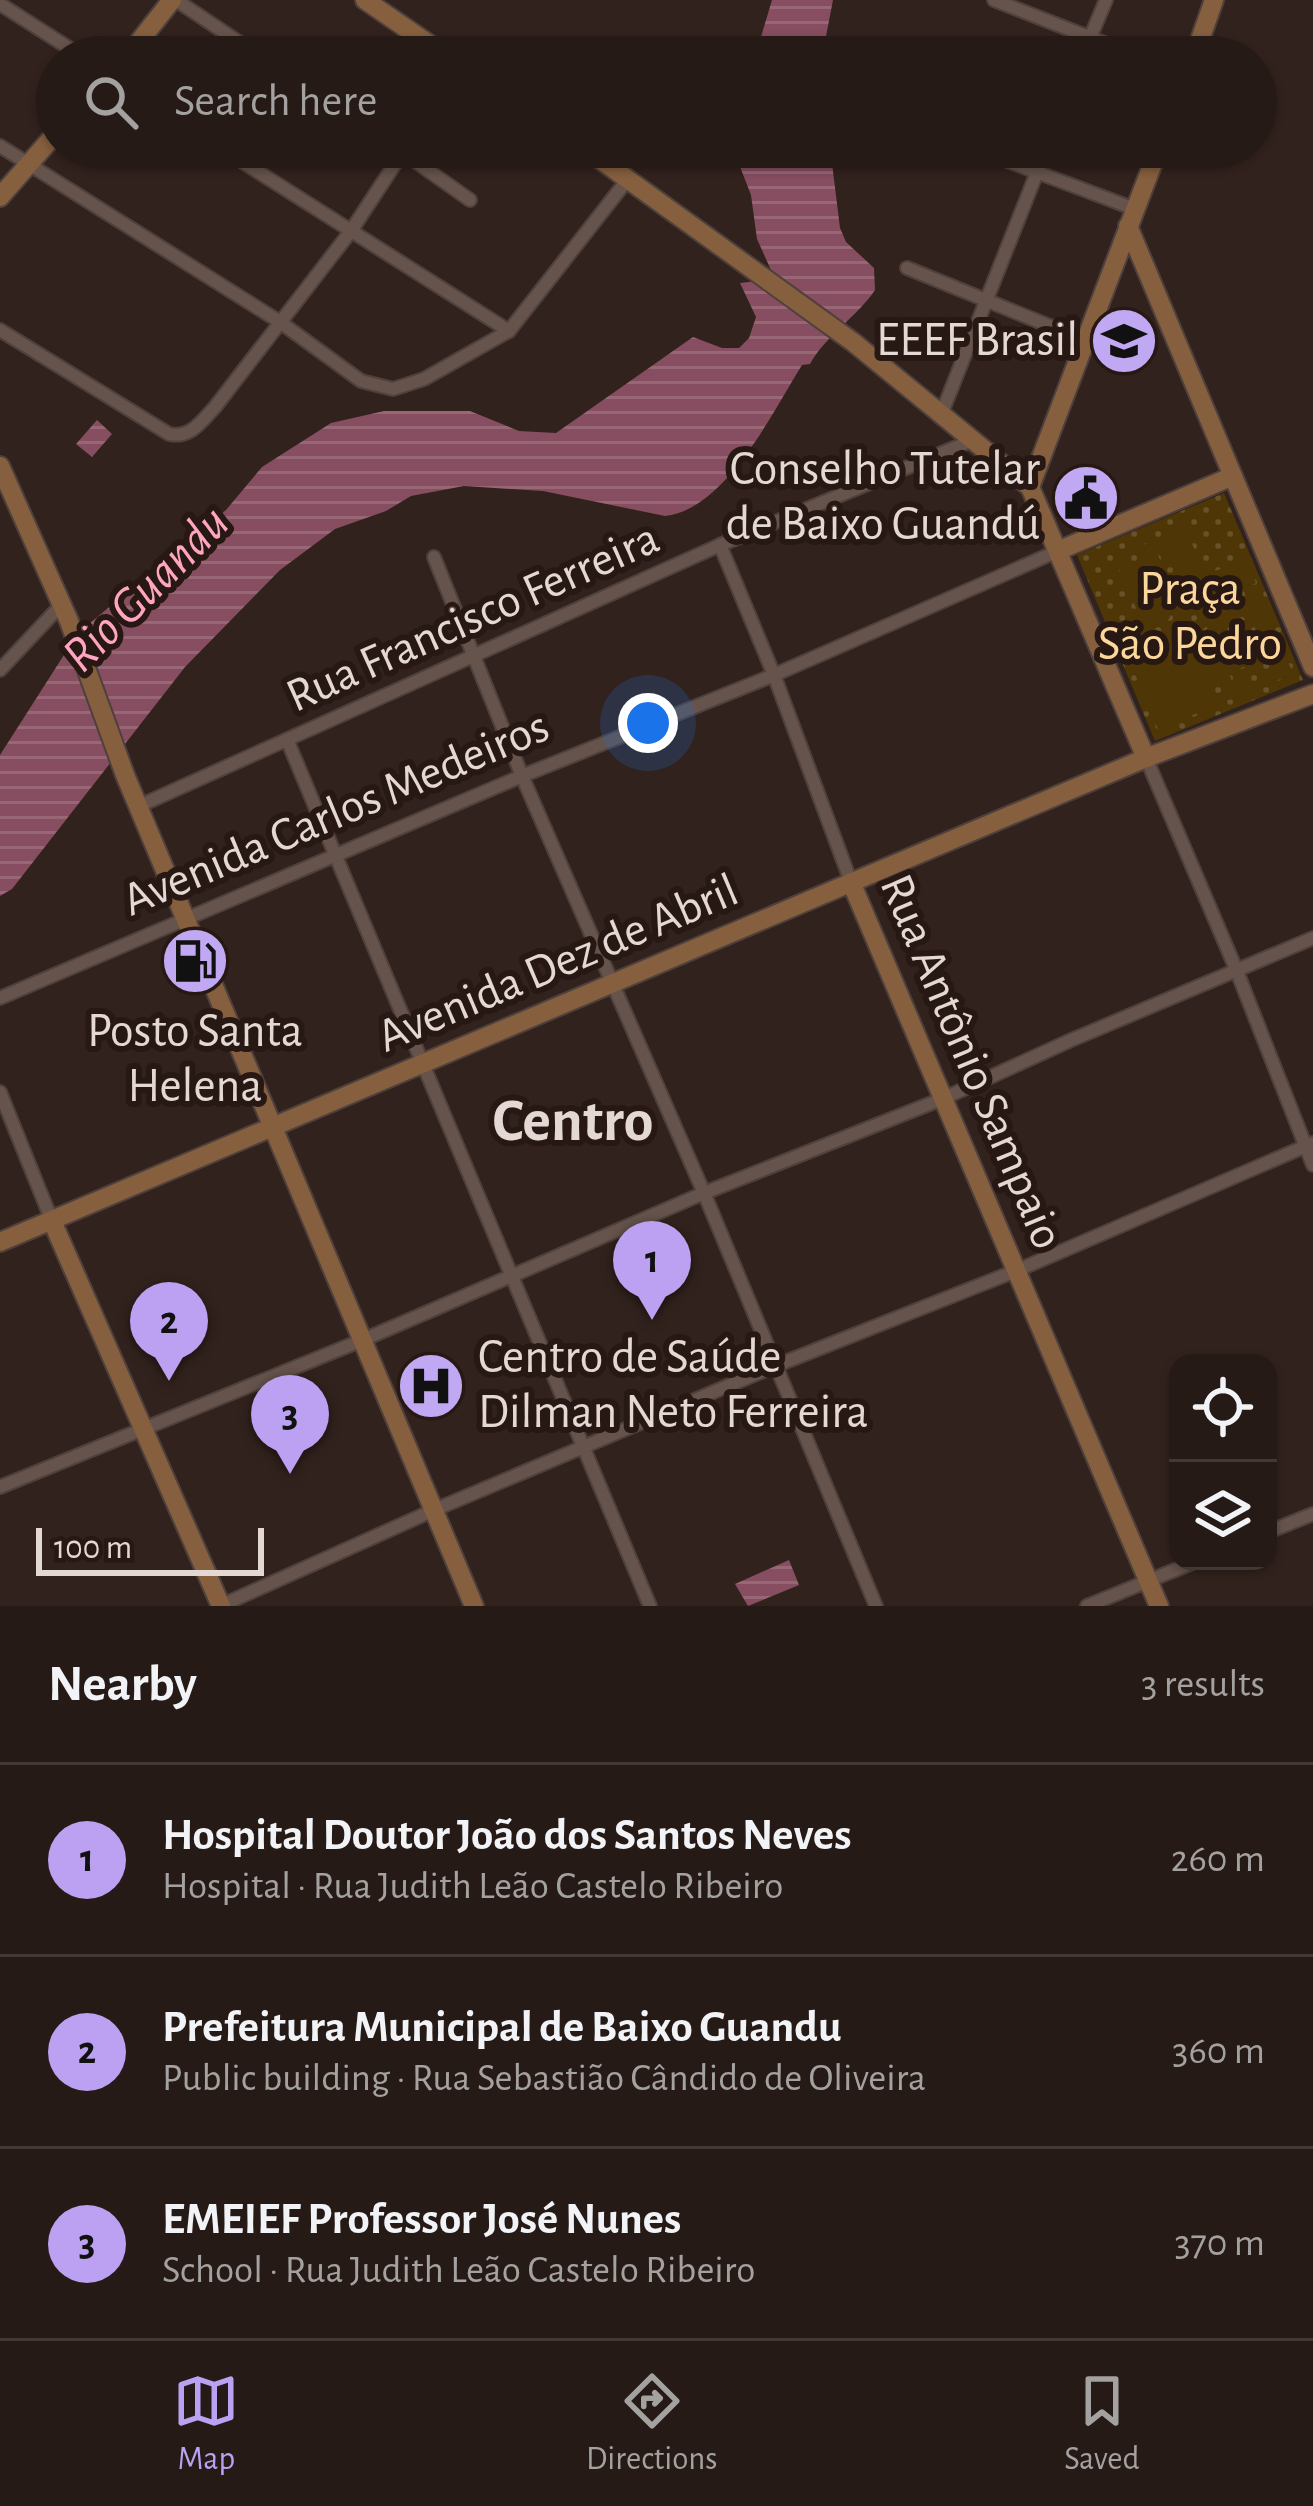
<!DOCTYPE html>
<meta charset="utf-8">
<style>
body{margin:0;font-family:"Alegreya Sans",sans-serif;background:#322723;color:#f1f3f6}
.controls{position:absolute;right:36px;bottom:36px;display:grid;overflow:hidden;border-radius:24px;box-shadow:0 3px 9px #0004}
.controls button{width:108px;height:108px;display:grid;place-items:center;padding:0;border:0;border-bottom:3px solid #423835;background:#261a16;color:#f1f3f6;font:60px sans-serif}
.scale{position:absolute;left:36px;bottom:30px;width:228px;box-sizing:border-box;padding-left:12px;border:6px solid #e3d8d4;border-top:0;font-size:33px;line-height:42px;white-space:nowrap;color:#e3d8d4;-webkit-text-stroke:9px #281813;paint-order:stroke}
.you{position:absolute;left:648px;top:723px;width:42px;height:42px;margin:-30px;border:9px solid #fff;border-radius:50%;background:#1a73e8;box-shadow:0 0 0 18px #1a73e833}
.badge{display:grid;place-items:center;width:78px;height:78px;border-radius:50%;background:#bca0f2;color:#111;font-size:39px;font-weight:700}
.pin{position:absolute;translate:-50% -99px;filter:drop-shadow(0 3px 6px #0008)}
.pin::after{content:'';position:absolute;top:63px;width:42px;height:36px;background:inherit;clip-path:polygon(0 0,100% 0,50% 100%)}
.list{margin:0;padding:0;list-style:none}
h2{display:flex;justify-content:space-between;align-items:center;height:156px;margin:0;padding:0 48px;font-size:51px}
h2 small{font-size:39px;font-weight:400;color:#a4a1a1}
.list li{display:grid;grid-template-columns:78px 1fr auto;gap:36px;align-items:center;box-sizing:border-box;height:192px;padding:0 48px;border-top:3px solid #423835}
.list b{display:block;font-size:45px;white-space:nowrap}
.list p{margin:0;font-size:39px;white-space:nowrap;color:#a4a1a1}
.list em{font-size:39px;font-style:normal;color:#a4a1a1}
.icon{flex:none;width:66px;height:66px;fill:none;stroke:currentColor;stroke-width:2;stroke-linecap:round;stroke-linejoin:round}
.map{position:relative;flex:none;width:1313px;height:1606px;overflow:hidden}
.search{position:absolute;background:#261a16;box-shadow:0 3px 9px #0004;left:36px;right:36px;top:36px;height:132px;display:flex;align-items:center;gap:30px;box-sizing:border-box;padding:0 42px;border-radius:66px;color:#a4a1a1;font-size:45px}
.sheet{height:732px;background:#261a16}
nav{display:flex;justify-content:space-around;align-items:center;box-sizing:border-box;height:168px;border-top:3px solid #423835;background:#261a16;font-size:33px;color:#a4a1a1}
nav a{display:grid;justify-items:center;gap:6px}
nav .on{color:#bca0f2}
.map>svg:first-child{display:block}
.park{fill:url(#park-dots)}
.garden{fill:#4e3606;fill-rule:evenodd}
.water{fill:url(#water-rules)}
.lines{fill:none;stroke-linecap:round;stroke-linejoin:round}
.street-casing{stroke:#4e403c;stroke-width:16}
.secondary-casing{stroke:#4e403c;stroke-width:22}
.street{stroke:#65534c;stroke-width:12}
.secondary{stroke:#865f3e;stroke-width:18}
.labels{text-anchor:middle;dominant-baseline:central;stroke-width:12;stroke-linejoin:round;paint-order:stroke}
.poi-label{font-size:48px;fill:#e3d8d4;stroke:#281813;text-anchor:end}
.park-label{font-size:48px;fill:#fcd79b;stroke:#281813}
.street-label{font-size:48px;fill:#e3d8d4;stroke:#281813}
.water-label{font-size:51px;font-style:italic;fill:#fea6c1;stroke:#281813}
.district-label{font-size:60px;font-weight:bold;fill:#e3d8d4;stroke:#281813}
</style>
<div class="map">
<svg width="1313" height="1606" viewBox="0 0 1313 1606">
<defs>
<pattern id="park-dots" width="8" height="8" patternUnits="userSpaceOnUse" patternTransform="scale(3)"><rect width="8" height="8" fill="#4e3606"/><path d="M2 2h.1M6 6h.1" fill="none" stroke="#675229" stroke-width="1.8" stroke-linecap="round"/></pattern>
<pattern id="water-rules" width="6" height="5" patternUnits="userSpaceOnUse" patternTransform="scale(3)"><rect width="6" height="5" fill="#864e60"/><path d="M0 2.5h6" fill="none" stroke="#976776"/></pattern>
</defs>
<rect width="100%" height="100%" fill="#32221d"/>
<polygon class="park" points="1224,493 1303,680 1155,741 1077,555"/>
<g class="garden">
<polygon points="1185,527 1205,575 1246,559 1256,583 1206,603 1186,596 1161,537"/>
<polygon points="1152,541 1177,600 1169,619 1121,640 1114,626 1139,615 1114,557 1150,570 1155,556 1135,549"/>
<path d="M1260,593L1293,674L1229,700L1202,635L1210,625L1211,613ZM1243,617L1255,627L1256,638L1251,648L1236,653L1223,645L1220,634L1227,620ZM1273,655L1279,672L1235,690L1229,673Z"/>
<polygon points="1174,630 1192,638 1204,666 1190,672 1192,678 1207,673 1220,704 1158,729 1125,650"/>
</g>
<g class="water">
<polygon points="772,0 833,0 822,57 755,57"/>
<path d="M738,147H830L840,228L846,242L874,268L875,290C856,318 826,335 810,364L802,365C772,413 726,509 665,516L543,491L464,486L411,496L386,511L335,529L280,570L185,667L12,889L0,896V755L78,633L226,510L262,467L331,423L384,411H470L519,431L556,433L693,337L722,348H739L749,338L756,317L740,283L775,279L757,239L751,195L737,159Z"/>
<polygon points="97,420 112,434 92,457 76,444"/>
<polygon points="789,1560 799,1585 748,1606 735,1584"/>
</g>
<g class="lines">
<g class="street-casing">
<g id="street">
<polyline points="176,0 261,57"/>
<polyline points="994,0 1140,57"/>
<polyline points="0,4 83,57"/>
<polyline points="1082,57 1106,0"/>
<polyline points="0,146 280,322 361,381 393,389 424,379 509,331 628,179"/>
<polyline points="219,147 509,331"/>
<polyline points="395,147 470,200"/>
<polyline points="970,147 1135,209"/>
<polyline points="907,268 1084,340"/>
<path d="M0,330L169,434C190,439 202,421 215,407L351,231L406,147"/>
<polyline points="941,415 1047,147"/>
<polyline points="720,545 774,675 851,882"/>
<polyline points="434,557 522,776 704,1193 876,1606"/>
<polyline points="0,670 62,604"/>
<polyline points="288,742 650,1606"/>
<polyline points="1146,758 1236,969 1313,1165"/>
<polyline points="139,806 720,545 971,441"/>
<polyline points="0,998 522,776 774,675 1060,550"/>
<polyline points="0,1092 52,1221"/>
<polyline points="0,1487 365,1339 704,1193 942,1099 1069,1041 1313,938"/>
<polyline points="1268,1532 1313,1514"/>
<polyline points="220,1606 434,1510 775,1366 1018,1270 1313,1143"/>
<polyline points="1087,1606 1197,1561"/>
</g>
</g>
<g class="secondary-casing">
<g id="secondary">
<polyline points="365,0 448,57"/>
<polyline points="127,57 172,0"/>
<polyline points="1194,57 1214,0"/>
<polyline points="583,147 853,342 1030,487 1146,758"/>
<polyline points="0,197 57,132"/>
<polyline points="1128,226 1313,667"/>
<polyline points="0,466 69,621 125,775 474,1606"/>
<polyline points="1030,487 1159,147"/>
<polyline points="1060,550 1233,476"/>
<polyline points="851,882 1159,1606"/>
<polyline points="52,1221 221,1606"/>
<polyline points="0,1242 1146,758 1313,694"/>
</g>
</g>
<use href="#street" class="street"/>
<use href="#secondary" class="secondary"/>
</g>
<defs>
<g id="school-disc" transform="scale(3.45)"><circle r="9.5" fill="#c1a8f3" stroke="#281813"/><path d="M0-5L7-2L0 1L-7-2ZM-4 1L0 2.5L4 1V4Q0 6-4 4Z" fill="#111"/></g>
<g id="civic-disc" transform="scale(3.45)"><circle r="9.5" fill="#c1a8f3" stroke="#281813"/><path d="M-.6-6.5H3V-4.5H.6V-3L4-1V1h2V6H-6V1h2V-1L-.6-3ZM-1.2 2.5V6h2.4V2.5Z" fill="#111"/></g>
<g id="fuel-disc" transform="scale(3.45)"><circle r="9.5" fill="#c1a8f3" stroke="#281813"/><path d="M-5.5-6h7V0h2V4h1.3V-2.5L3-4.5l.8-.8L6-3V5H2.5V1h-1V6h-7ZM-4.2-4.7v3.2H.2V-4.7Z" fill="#111"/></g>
<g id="hospital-disc" transform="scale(3.45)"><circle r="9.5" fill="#c1a8f3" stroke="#281813"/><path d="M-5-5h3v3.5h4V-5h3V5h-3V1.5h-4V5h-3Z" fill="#111"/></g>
</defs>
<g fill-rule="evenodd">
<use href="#school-disc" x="1124" y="341"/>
<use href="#civic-disc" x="1086" y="498"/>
<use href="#fuel-disc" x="195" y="961"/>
<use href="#hospital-disc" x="431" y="1386"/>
</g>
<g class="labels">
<g class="poi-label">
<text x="1078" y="341">EEEF Brasil</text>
<text x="1040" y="470">Conselho Tutelar<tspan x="1040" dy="55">de Baixo Guandú</tspan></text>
<text x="195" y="1032" text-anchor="middle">Posto Santa<tspan x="195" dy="55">Helena</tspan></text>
<text x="478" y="1358" text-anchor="start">Centro de Saúde<tspan x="478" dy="55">Dilman Neto Ferreira</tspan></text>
</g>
<g class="park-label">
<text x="1190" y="590">Praça<tspan x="1190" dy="55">São Pedro</tspan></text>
</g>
<g class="street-label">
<text transform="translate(473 618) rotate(-24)">Rua Francisco Ferreira</text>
<text transform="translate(336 814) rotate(-23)">Avenida Carlos Medeiros</text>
<text transform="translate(558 964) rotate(-23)">Avenida Dez de Abril</text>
<text transform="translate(971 1062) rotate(67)">Rua Antônio Sampaio</text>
</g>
<g class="water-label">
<text transform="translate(146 589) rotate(-45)">Rio Guandu</text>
</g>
<g class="district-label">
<text x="573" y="1122">Centro</text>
</g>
</g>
</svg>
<div class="controls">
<button><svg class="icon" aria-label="locate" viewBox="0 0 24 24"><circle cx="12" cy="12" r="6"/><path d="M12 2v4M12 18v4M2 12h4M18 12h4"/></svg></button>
<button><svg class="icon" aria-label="layers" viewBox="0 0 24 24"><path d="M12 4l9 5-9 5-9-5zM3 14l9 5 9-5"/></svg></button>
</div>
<div class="scale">100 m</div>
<div class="you"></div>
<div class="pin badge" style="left:652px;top:1320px">1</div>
<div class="pin badge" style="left:169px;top:1381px">2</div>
<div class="pin badge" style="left:290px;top:1474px">3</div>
<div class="search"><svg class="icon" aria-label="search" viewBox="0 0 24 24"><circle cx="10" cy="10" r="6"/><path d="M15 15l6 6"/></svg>Search here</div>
</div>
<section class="sheet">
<h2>Nearby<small>3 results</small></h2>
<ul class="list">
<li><span class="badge">1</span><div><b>Hospital Doutor João dos Santos Neves</b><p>Hospital · Rua Judith Leão Castelo Ribeiro</p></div><em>260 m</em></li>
<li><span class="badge">2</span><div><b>Prefeitura Municipal de Baixo Guandu</b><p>Public building · Rua Sebastião Cândido de Oliveira</p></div><em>360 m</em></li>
<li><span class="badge">3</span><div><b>EMEIEF Professor José Nunes</b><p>School · Rua Judith Leão Castelo Ribeiro</p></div><em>370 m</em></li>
</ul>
</section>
<nav>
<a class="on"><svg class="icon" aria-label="map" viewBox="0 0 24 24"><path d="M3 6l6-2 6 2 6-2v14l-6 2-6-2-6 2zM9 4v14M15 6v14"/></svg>Map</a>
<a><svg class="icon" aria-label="directions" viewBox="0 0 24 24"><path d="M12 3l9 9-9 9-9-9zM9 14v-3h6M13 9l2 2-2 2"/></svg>Directions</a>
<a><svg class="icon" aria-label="saved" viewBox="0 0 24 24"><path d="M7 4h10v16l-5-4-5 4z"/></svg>Saved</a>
</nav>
